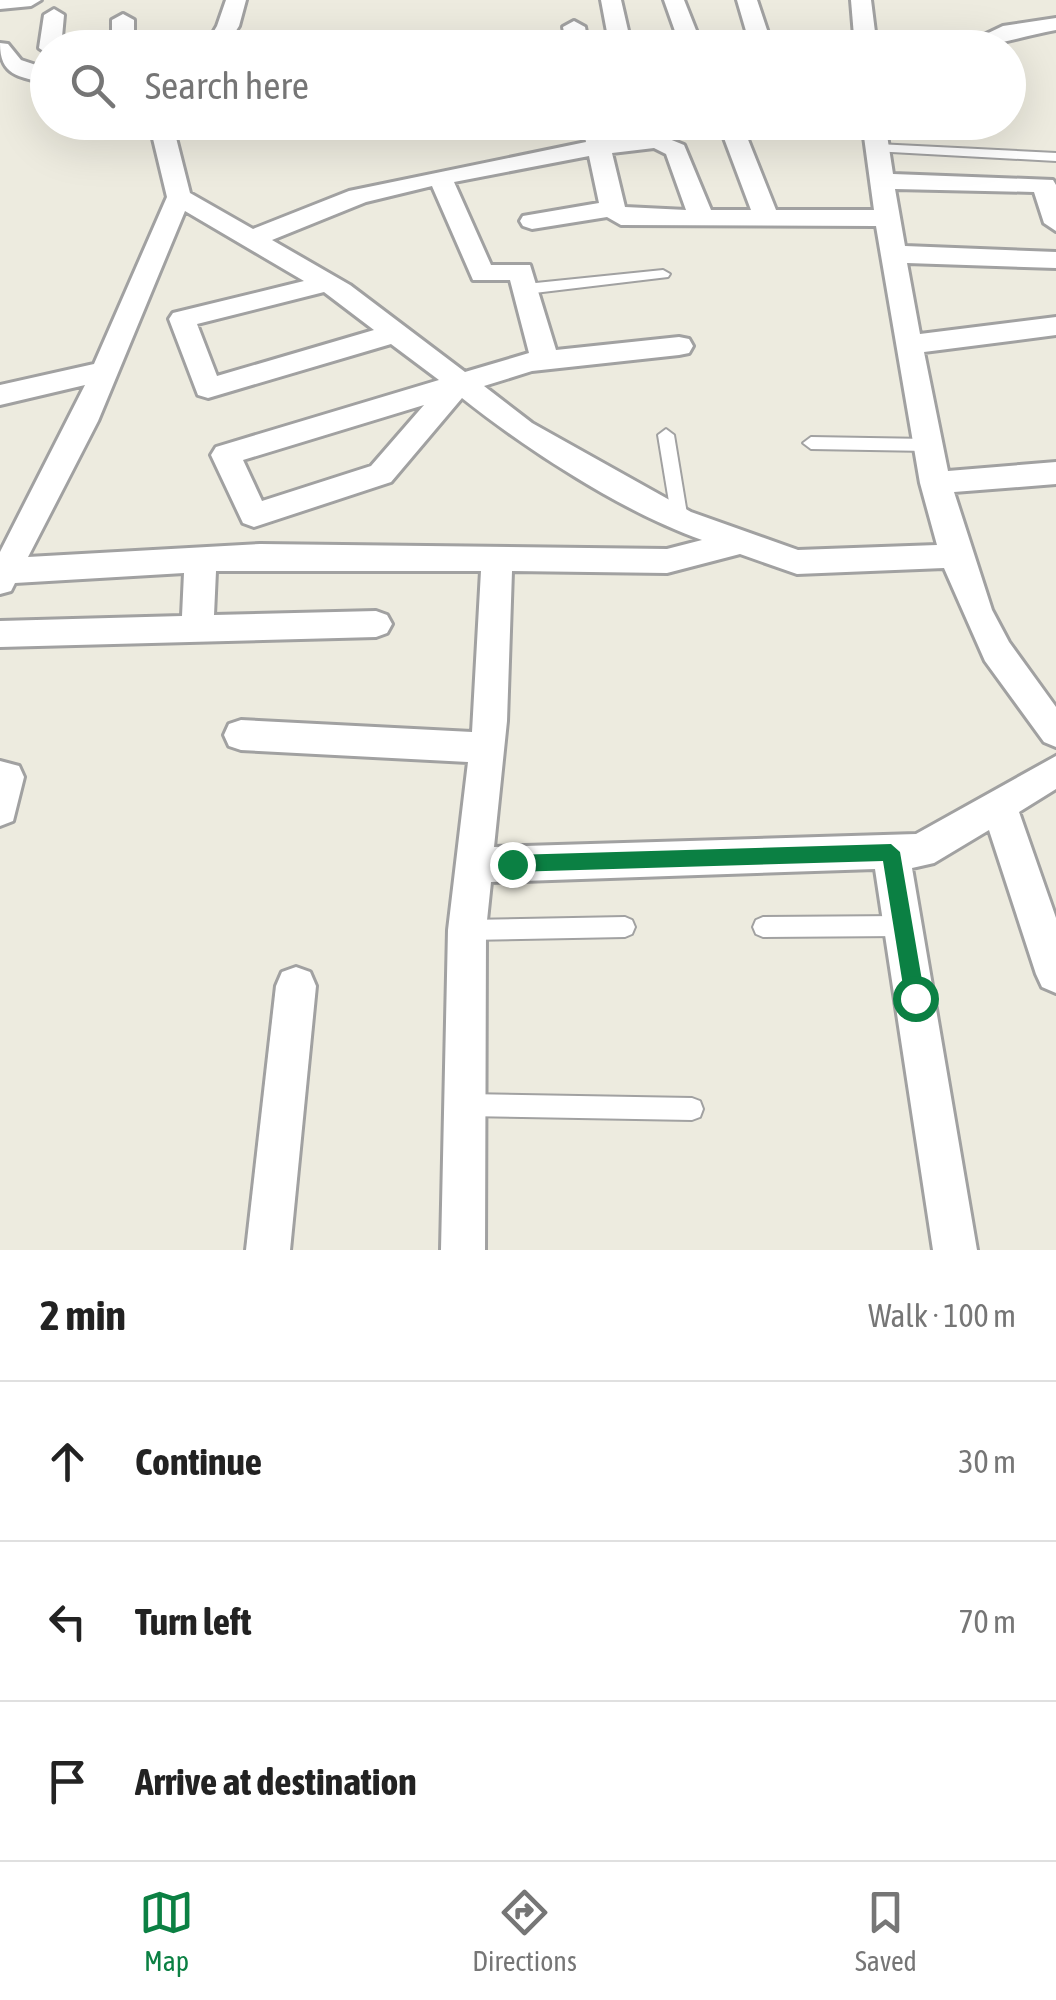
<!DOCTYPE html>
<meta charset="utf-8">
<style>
body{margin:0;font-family:"Asap Condensed",sans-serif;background:#f6f6f6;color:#222}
.stop{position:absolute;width:30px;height:30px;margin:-22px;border:8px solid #0b8043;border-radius:50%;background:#fff}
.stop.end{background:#0b8043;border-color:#fff;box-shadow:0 2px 10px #0008}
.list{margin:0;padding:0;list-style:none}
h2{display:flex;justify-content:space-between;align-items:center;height:130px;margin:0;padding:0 40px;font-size:42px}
h2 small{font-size:32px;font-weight:400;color:#767676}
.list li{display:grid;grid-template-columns:65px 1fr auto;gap:30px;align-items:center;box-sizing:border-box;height:160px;padding:0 40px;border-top:2px solid #e0e0e0}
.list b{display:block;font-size:38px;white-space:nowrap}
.list em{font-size:32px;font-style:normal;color:#767676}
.icon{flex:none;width:55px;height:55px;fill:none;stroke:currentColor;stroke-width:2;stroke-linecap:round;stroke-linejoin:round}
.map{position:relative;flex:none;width:1056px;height:1250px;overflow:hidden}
.search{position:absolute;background:#fff;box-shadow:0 10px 40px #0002;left:30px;right:30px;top:30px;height:110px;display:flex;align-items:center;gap:25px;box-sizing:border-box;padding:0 35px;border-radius:55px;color:#767676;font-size:38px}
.sheet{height:610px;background:#fff}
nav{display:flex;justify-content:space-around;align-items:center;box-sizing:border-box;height:140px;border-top:2px solid #e0e0e0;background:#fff;font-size:28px;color:#767676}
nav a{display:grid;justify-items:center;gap:5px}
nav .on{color:#0b8043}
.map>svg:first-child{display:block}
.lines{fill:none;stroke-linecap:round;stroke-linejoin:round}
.lane-casing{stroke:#a1a1a1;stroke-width:4}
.street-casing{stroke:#a1a1a1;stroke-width:6}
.lane{fill:#fff;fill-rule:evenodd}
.street{fill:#fff;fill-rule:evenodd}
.route{fill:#0b8043}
</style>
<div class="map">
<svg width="1056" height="1250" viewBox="0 0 1056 1250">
<rect width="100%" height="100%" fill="#edebdf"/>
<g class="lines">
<g class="lane-casing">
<g id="lane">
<polygon points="877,144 1056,153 1056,161 873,151 873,145"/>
<polygon points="663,270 670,274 668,277 526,294 519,289 526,284"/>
<polygon points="666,429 674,435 688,520 680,526 672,520 658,435"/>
<polygon points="811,437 928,439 936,445 928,451 811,449 803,443"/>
<polygon points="903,916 910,919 913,926 910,933 903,936 763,937 756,934 753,927 756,920 763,917"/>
<polygon points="625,917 632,920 635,927 632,934 625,937 467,940 460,937 457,930 460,923 467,920"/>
<polygon points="465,1094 692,1098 700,1101 703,1109 700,1117 692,1120 465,1116 457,1113 454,1105 457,1097"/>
</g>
</g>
<g class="street-casing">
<g id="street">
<polygon points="0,0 41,0 31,6 0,9"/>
<polygon points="226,0 246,0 239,26 225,48 204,48 217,26"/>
<polygon points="601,0 621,0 632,48 610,48"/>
<polygon points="664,0 684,0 703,48 681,48"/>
<polygon points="737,0 757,0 773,48 751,48"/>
<polygon points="851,0 871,0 877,48 855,48"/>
<polygon points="54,9 64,15 61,48 48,48 48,54 39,48 44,15"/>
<polygon points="123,14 134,20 134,48 112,48 112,20"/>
<path d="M1056,18V30C1022,36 991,48 957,48L1003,26Z"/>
<polygon points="574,21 585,27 589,48 567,48 563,27"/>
<path d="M0,43L8,44L21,60L48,69V84C18,76 0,76 0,43Z"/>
<path d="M149,122H172L190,193L253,229L349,191L586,142L582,122H605L609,139L657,134L684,145L711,210H751L718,122H741L776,210H874L862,122H885L893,174L1053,180L1056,185V231L1044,223L1034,192L895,189L905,246L1056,252V268L907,263L920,334L1056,317V335L924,352L948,471L1056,462V484L954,492L992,610L1009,642L1056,707V747L1044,742L985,661L944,568L797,574L740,554L667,573L512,571L507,721L494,847L916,834L1056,756V789L1019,812L1056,918V993L1042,987L1036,974L989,830L934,863L912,868L977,1250H933L875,869L491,882L486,930L485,1250H441L448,930L468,762L241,750L229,746L224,735L229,724L241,720L472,732L481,571H216L214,615L376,611L387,615L392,624L387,633L376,637L0,647V621L182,616L184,573L15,583L11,591L0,594V552L85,385L0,405V385L94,364L167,197ZM654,148L666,154L686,210L625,207L612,153ZM589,156L599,203L523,216L520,221L523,226L532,229L607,217L621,225L876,226L920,483L937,545L798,550L691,512L532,423L484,386L532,371L679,355L689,353L693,346L689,339L679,337L556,350L530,265H491L454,182ZM432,186L473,280H510L529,353L465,372L350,285L272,240L366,202ZM185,211L304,281L173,313L169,319L198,395L208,398L391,344L439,380L216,447L211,455L243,523L254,527L391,482L462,398C529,451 621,511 702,540L667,549L260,544L28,557L98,421ZM324,292L374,330L217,376L197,324ZM424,405L371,466L262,501L243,460Z"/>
<polygon points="0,761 19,766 24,777 13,821 0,826"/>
<polygon points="296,967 310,972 316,986 290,1250 246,1250 276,986 282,972"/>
</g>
</g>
<use href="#lane" class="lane"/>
<use href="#street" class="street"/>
</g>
<polygon class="route" points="891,844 900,852 925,998 915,1008 905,998 883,861 512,872 503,864 512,855"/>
</svg>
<div class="stop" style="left:915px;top:998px"></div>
<div class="stop end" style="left:512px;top:864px"></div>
<div class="search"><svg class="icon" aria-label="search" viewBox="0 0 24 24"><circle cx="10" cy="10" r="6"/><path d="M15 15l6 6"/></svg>Search here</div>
</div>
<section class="sheet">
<h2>2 min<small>Walk · 100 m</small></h2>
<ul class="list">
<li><svg class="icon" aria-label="ahead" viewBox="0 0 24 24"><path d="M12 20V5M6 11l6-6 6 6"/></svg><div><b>Continue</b></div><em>30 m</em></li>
<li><svg class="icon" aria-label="left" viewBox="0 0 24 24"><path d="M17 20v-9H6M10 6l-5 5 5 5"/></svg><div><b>Turn left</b></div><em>70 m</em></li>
<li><svg class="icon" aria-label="arrive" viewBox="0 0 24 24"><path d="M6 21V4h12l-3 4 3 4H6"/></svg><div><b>Arrive at destination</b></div></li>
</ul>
</section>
<nav>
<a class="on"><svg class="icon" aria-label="map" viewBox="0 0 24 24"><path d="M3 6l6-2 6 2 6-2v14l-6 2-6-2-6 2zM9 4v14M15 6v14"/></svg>Map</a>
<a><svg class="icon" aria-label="directions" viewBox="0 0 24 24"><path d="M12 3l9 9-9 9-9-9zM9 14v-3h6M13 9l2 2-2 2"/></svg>Directions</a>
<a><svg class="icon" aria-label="saved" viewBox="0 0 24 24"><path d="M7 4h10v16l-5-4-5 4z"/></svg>Saved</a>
</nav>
